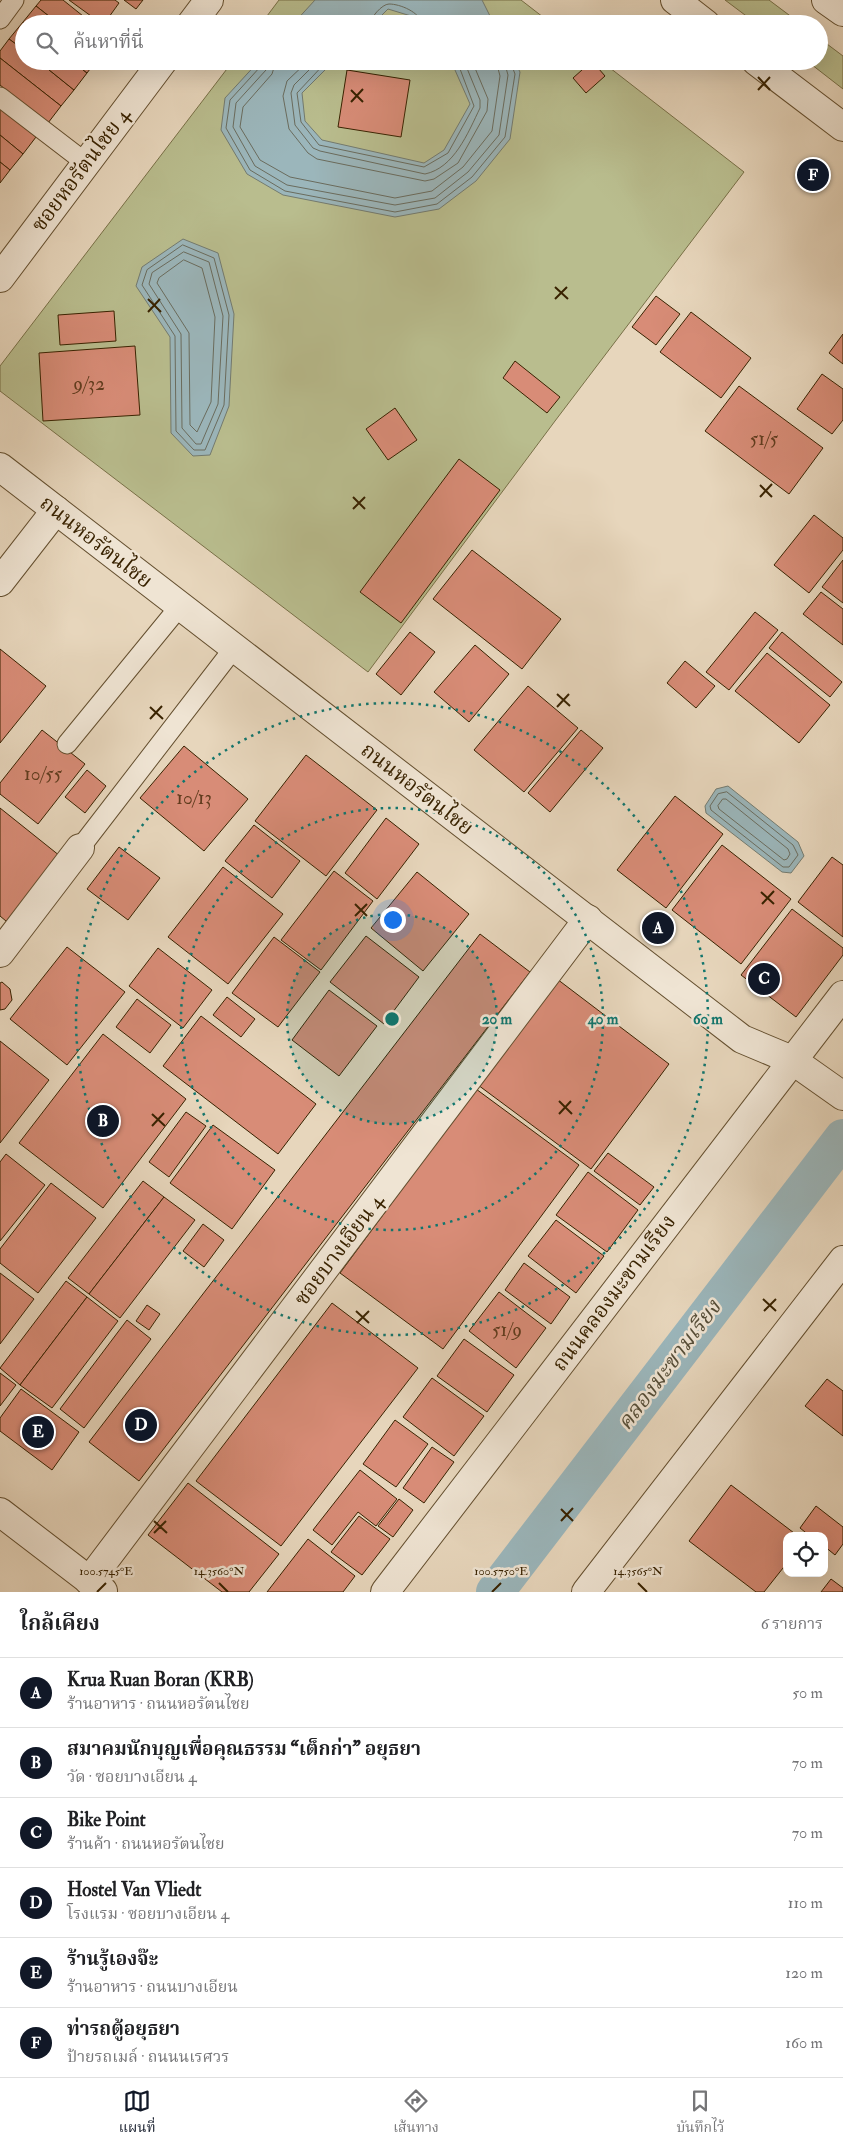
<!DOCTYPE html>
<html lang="th">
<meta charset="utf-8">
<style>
body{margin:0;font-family:"IM FELL Double Pica","Noto Serif Thai",serif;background:#f6f6f6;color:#202124}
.controls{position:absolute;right:15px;bottom:15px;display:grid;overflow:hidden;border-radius:10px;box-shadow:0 5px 20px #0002}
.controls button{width:45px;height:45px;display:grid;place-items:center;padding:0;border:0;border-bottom:1px solid #e0e0e0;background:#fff;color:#202124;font:25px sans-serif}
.you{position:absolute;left:392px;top:919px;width:18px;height:18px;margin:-12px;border:4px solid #fff;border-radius:50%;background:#1a73e8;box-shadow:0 0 0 8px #1a73e833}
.badge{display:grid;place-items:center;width:32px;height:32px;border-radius:50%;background:#111827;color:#fff;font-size:16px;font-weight:700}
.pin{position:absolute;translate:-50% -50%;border:2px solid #fff;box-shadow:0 1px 5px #0006}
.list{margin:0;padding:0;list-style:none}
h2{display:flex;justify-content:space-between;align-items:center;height:65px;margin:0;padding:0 20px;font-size:21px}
h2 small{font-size:16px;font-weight:400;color:#757577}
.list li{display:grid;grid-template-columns:32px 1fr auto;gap:15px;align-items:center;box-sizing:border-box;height:70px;padding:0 20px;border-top:1px solid #e0e0e0}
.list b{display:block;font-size:19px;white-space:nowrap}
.list p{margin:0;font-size:16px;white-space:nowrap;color:#757577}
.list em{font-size:16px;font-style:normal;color:#757577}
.icon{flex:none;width:28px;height:28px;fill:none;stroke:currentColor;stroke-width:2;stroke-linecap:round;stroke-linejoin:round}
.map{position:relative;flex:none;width:843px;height:1592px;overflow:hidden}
.search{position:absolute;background:#fff;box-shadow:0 5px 20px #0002;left:15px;right:15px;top:15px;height:55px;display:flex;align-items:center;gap:12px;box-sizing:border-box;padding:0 18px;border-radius:28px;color:#757577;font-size:19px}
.sheet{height:485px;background:#fff}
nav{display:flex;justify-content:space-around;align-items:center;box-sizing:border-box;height:70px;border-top:1px solid #e0e0e0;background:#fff;font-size:14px;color:#757577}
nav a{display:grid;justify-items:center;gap:2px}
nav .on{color:#111827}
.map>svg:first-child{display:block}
.green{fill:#b9bd8e;stroke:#787047}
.water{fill:#9bb6bb;stroke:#737b70}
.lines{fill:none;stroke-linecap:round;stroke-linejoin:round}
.shore{stroke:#6a6c5e;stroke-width:1}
.canal{stroke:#9bb6bb;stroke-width:38}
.building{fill:#d88c77;stroke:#382200}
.service-casing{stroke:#644f2f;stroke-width:21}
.minor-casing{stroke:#644f2f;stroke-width:30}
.tertiary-casing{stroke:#644f2f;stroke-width:30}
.service{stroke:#efe4d3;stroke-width:19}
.minor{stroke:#efe4d3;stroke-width:28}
.tertiary{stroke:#efe4d3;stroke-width:28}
.ticks{fill:none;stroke:#382200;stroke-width:2}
.ring{fill:none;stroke:#0f766e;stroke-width:2.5;stroke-dasharray:2.5 5}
.labels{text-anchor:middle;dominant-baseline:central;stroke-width:5;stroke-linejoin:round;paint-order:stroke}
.number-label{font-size:19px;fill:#603c1e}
.street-label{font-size:21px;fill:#382200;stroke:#efe4d3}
.water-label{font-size:22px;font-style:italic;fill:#564e38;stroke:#efe4d3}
.ticks-label{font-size:12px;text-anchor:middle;fill:#382200;stroke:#efe4d3;stroke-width:5;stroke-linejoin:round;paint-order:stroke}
.centre{fill:#0f766e;stroke:#efe4d3;stroke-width:2.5}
.ring-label{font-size:15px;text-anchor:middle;font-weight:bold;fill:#0f766e;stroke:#efe4d3;stroke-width:5;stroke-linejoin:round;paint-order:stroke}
</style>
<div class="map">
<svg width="843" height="1592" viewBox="0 0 843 1592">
<rect width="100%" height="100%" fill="#e7d6bc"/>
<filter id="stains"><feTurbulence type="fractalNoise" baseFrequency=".004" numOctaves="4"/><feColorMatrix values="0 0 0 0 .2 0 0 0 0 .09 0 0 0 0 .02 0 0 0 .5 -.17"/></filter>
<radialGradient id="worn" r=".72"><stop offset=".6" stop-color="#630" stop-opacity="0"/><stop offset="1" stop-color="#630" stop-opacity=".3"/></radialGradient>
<g class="green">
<polygon points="279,0 521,0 552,24 261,24"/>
<polygon points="725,0 769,0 801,24 757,24"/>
<polygon points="819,38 843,56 843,89 807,61 819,61"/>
<polygon points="233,61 601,61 744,172 555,421 368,672 0,391 0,366"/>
</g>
<g class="water">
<polygon points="315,0 482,0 494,24 418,24 411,16 388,9 373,24 293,24"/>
<polygon points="259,61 334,61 302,93 305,121 322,140 424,163 444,150 470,104 451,61 514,61 520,72 510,139 476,181 439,209 395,217 283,195 247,174 221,130 225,98"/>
<polygon points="183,239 218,253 234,314 229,406 210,455 193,456 171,433 170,337 136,286 142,267"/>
<polygon points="728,786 798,842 804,856 791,873 782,872 706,813 705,806 716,789"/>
</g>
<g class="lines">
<g class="shore">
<path d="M370,24C370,18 382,4 389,4C400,4 420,12 422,24"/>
<polyline points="262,61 261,66 230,100 226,128 250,170 285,191 395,212 437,204 472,177 505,137 515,74 510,61"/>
<polyline points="268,61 266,70 236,103 233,127 255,166 287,185 395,205 435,198 468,172 499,135 508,75 504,61"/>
<polyline points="276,61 272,74 243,107 240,127 260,160 290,177 395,198 432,191 463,167 492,131 500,76 496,61"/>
<polyline points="308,61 287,81 283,96 289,129 308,153 317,159 425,181 434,179 458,163 487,111 488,99 472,61"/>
<path d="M318,61L294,85L291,93L295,125L313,148L320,151L425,174C454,168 468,133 480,108V100L464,61"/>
<polyline points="327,61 297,93 301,122 319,145 424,167 448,153 474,106 457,61"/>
<polygon points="183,245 214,258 229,315 224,405 205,450 194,450 176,431 175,336 142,285 147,270"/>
<polygon points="184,252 209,262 223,316 218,404 201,444 196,444 182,428 181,334 149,284 152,273"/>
<polygon points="184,260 202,268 215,317 211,402 197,432 190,425 189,333 157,283 159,278"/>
<polygon points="727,792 793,845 798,855 789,867 783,867 711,810 710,806 718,794"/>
<polygon points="723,799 726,799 788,849 790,854 787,859 784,860 719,809 718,806"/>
</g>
<polyline class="canal" points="495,1592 843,1138"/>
</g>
<g class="building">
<polygon points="41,0 63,0 93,24 59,24 36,6"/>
<polygon points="69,0 115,0 119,3 104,24 102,24"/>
<polygon points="124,0 143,0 136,9"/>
<polygon points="36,6 59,24 25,24 23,22"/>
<polygon points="23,22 25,24 24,50 9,39"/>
<polygon points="9,39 24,50 24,61 38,61 74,90 61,106 0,58 0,51"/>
<polygon points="0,58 61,106 48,123 0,85"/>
<polygon points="38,61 72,61 87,73 74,90"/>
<polygon points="72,61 96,61 87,73"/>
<polygon points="592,61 605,76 586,93 573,78"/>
<polygon points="347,70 410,80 401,137 338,127"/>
<polygon points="0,108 36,137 23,154 0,135"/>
<polygon points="0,135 23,154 10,170 0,162"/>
<polygon points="0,162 10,170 0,183"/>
<polygon points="656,296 680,314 656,345 632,327"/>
<polygon points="114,311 116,341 60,345 58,315"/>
<polygon points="691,312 751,358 721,398 660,352"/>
<polygon points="843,334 843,364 829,353"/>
<polygon points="135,346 140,415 43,421 39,353"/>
<polygon points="515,361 560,397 547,413 503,378"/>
<polygon points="822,374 843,389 843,420 832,434 797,409"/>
<polygon points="739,386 823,448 789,494 705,431"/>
<polygon points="395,408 417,440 388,460 366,429"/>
<polygon points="459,459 500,490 401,623 360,592"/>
<polygon points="814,515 843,538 843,550 809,593 774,565"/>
<polygon points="472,550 561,619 522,669 433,599"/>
<polygon points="843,560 843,603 822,587"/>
<polygon points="821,592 843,609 843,645 803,614"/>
<polygon points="755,612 778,630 729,690 706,672"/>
<polygon points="410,632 435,652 401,695 376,674"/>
<polygon points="782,632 842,682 830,697 769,648"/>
<polygon points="475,645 509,674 469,722 434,692"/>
<polygon points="0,649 46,686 0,743"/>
<polygon points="767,653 830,705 799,743 735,691"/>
<polygon points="685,661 715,686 696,708 667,683"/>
<polygon points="528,686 578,728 524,792 474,750"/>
<polygon points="42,730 85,764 38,824 0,794 0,783"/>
<polygon points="581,730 603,748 550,812 528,793"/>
<polygon points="184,746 248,799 204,851 140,798"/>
<polygon points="306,755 377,810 326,876 255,821"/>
<polygon points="87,770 106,786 85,813 65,797"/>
<polygon points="675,796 723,834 666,908 617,870"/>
<polygon points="0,808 65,860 12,926 0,916"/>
<polygon points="386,818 419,844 377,899 345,873"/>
<polygon points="254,825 300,861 272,898 225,861"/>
<polygon points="722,845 791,899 741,964 672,910"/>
<polygon points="119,847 160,878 128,920 87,889"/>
<polygon points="832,857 843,865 843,937 798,902"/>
<polygon points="223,867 283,914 228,984 168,937"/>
<polygon points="334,871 373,901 321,970 281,940"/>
<polygon points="417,872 469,914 423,971 371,928"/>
<polygon points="792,909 843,948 843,955 796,1017 741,975"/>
<polygon points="480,934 530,972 139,1481 89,1442"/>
<polygon points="366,936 419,977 384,1024 330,982"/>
<polygon points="274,937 320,972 278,1027 232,993"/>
<polygon points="67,947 125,992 67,1065 10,1019"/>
<polygon points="158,948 212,990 183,1028 129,986"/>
<polygon points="557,979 669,1064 591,1169 478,1085"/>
<polygon points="2,982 10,989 12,1000 5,1009 0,1010 0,983"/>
<polygon points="329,990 377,1026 339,1076 292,1040"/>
<polygon points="227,997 255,1019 241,1037 213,1015"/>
<polygon points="137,999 171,1025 150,1053 116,1027"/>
<polygon points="201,1016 316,1104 278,1154 163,1066"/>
<polygon points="103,1034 186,1099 103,1208 19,1143"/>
<polygon points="0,1041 49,1080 0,1143"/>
<polygon points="476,1089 579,1165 443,1349 340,1273"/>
<polygon points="186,1112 206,1126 169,1177 149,1162"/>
<polygon points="213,1125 275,1170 232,1229 170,1183"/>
<polygon points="608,1153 654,1187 640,1205 594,1171"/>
<polygon points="6,1154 45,1185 0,1241 0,1162"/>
<polygon points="588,1172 638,1210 607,1252 556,1215"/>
<polygon points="143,1181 164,1197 89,1294 68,1278"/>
<polygon points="51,1183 96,1218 38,1293 0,1263 0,1249"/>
<polygon points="164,1197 195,1220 120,1318 89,1294"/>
<polygon points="556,1220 604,1256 576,1293 528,1256"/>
<polygon points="203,1224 224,1240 204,1267 183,1251"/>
<polygon points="524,1263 570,1297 551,1324 505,1290"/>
<polygon points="0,1273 34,1299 0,1344"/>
<polygon points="66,1281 87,1297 20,1385 0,1368"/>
<polygon points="499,1292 546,1328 516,1368 469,1331"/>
<polygon points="87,1297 118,1321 52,1408 20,1385"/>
<polygon points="332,1303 418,1368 281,1546 196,1481"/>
<polygon points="147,1305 160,1314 149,1330 136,1321"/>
<polygon points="127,1320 151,1339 84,1428 60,1409"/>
<polygon points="464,1339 514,1375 487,1412 437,1376"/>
<polygon points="0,1373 16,1385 0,1406"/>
<polygon points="432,1378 484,1416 454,1456 403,1417"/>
<polygon points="827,1379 843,1391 843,1436 805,1406"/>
<polygon points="21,1389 79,1432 52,1470 0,1431 0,1418"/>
<polygon points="395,1420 428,1444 396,1487 363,1464"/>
<polygon points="432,1447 454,1462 424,1503 403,1488"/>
<polygon points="360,1470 397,1499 376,1526 358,1512 332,1545 313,1530"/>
<polygon points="188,1483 279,1554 249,1592 222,1592 148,1535"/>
<polygon points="731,1485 798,1536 787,1536 787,1563 764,1592 756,1592 689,1541"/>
<polygon points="399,1499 413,1510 393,1537 378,1526"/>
<polygon points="816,1506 843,1527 843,1544 835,1555 824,1546 824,1536 810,1536 800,1528"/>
<polygon points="359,1516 390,1539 362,1575 331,1552"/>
<polygon points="308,1539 355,1576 343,1592 267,1592"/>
<polygon points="831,1579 843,1588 843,1592 821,1592"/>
</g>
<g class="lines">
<g class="service-casing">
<g id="service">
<polyline points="0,19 14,0"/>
<polyline points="0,97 86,163"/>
<polyline points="67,744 180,606"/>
<polyline points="80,848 234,648"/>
</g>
</g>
<g class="minor-casing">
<g id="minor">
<polyline points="191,24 209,0"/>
<polyline points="0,278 163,61"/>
<polyline points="0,467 742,1039 792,1060 843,1096"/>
<polyline points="0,582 56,510"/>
<polyline points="0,953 80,848"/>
<polyline points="0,1512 103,1591"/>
<polyline points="89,1581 588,919"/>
</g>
</g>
<g class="tertiary-casing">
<g id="tertiary">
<polyline points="675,0 706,24"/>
<polyline points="826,0 843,12"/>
<polyline points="756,61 843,127"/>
<polyline points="385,1592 843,995"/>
<polyline points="586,1592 843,1260"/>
</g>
</g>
<use href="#service" class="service"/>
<use href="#minor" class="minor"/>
<use href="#tertiary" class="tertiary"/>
</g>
<path class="ticks" d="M758,77L770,90M351,90L363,102M758,90L770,77M351,102L363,89M555,287L568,299M148,299L161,312M555,299L567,287M148,312L160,299M760,485L772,497M353,497L365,509M760,497L772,484M353,509L365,497M557,694L570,706M150,707L163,719M557,707L569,694M150,719L162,706M761,892L774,904M355,904L367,916M762,904L774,891M355,916L367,904M559,1101L572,1114M152,1114L165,1126M559,1114L571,1101M152,1126L164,1113M763,1299L776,1311M356,1311L369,1323M764,1311L776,1299M357,1323L369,1311M561,1509L573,1521M154,1521L167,1533M561,1521L573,1508M154,1533L166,1521M219,1583L228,1592M638,1583L647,1592M97,1592L106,1583M492,1592L501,1583"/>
<circle cx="392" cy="1019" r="105" fill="#0f766e" fill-opacity=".12"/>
<g class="ring">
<circle cx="392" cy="1019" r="105"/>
<circle cx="392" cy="1019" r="211"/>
<circle cx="392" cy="1019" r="316"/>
</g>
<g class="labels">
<g class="number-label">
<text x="89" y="384">9/32</text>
<text x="764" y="439">51/5</text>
<text x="43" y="774">10/55</text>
<text x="194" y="798">10/13</text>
<text x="507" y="1330">51/9</text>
</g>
<g class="street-label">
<text transform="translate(81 170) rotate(-53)">ซอยหอรัตนไชย 4</text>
<text transform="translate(96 542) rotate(38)">ถนนหอรัตนไชย</text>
<text transform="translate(417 789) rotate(38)">ถนนหอรัตนไชย</text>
<text transform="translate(339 1250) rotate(-53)">ซอยบางเอียน 4</text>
<text transform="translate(614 1293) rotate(-53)">ถนนคลองมะขามเรียง</text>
</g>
<g class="water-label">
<text transform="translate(669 1365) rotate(-53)">คลองมะขามเรียง</text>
</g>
</g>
<g class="ticks-label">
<text x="106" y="1575">100.5745°E</text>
<text x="501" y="1575">100.5750°E</text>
<text x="219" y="1575">14.3560°N</text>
<text x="638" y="1575">14.3565°N</text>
</g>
<circle cx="392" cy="1019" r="8" class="centre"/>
<g class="ring-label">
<text x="497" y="1024">20 m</text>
<text x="603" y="1024">40 m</text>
<text x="708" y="1024">60 m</text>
</g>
<rect width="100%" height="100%" filter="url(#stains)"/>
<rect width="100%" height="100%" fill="url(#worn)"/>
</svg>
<div class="controls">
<button><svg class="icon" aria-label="locate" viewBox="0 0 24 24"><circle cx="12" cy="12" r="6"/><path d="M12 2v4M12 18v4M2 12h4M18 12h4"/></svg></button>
</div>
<div class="you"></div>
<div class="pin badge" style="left:658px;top:928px">A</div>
<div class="pin badge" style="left:103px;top:1121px">B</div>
<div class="pin badge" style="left:764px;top:979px">C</div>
<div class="pin badge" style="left:141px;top:1425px">D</div>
<div class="pin badge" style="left:38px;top:1432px">E</div>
<div class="pin badge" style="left:813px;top:175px">F</div>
<div class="search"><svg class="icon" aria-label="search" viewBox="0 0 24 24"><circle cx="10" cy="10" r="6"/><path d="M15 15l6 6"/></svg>ค้นหาที่นี่</div>
</div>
<section class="sheet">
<h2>ใกล้เคียง<small>6 รายการ</small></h2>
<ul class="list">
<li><span class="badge">A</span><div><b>Krua Ruan Boran (KRB)</b><p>ร้านอาหาร · ถนนหอรัตนไชย</p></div><em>50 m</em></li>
<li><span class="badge">B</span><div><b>สมาคมนักบุญเพื่อคุณธรรม “เต็กก่า” อยุธยา</b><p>วัด · ซอยบางเอียน 4</p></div><em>70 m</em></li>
<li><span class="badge">C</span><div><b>Bike Point</b><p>ร้านค้า · ถนนหอรัตนไชย</p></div><em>70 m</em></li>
<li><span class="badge">D</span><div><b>Hostel Van Vliedt</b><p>โรงแรม · ซอยบางเอียน 4</p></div><em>110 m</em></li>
<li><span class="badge">E</span><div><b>ร้านรู้เองจ๊ะ</b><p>ร้านอาหาร · ถนนบางเอียน</p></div><em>120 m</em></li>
<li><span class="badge">F</span><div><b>ท่ารถตู้อยุธยา</b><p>ป้ายรถเมล์ · ถนนนเรศวร</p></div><em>160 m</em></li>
</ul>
</section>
<nav>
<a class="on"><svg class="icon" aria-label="map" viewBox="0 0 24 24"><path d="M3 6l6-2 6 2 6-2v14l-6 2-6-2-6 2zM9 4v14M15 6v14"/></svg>แผนที่</a>
<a><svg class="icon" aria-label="directions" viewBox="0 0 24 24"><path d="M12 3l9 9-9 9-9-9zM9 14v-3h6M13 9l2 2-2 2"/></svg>เส้นทาง</a>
<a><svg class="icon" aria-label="saved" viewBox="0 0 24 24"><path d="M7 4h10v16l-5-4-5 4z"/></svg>บันทึกไว้</a>
</nav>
